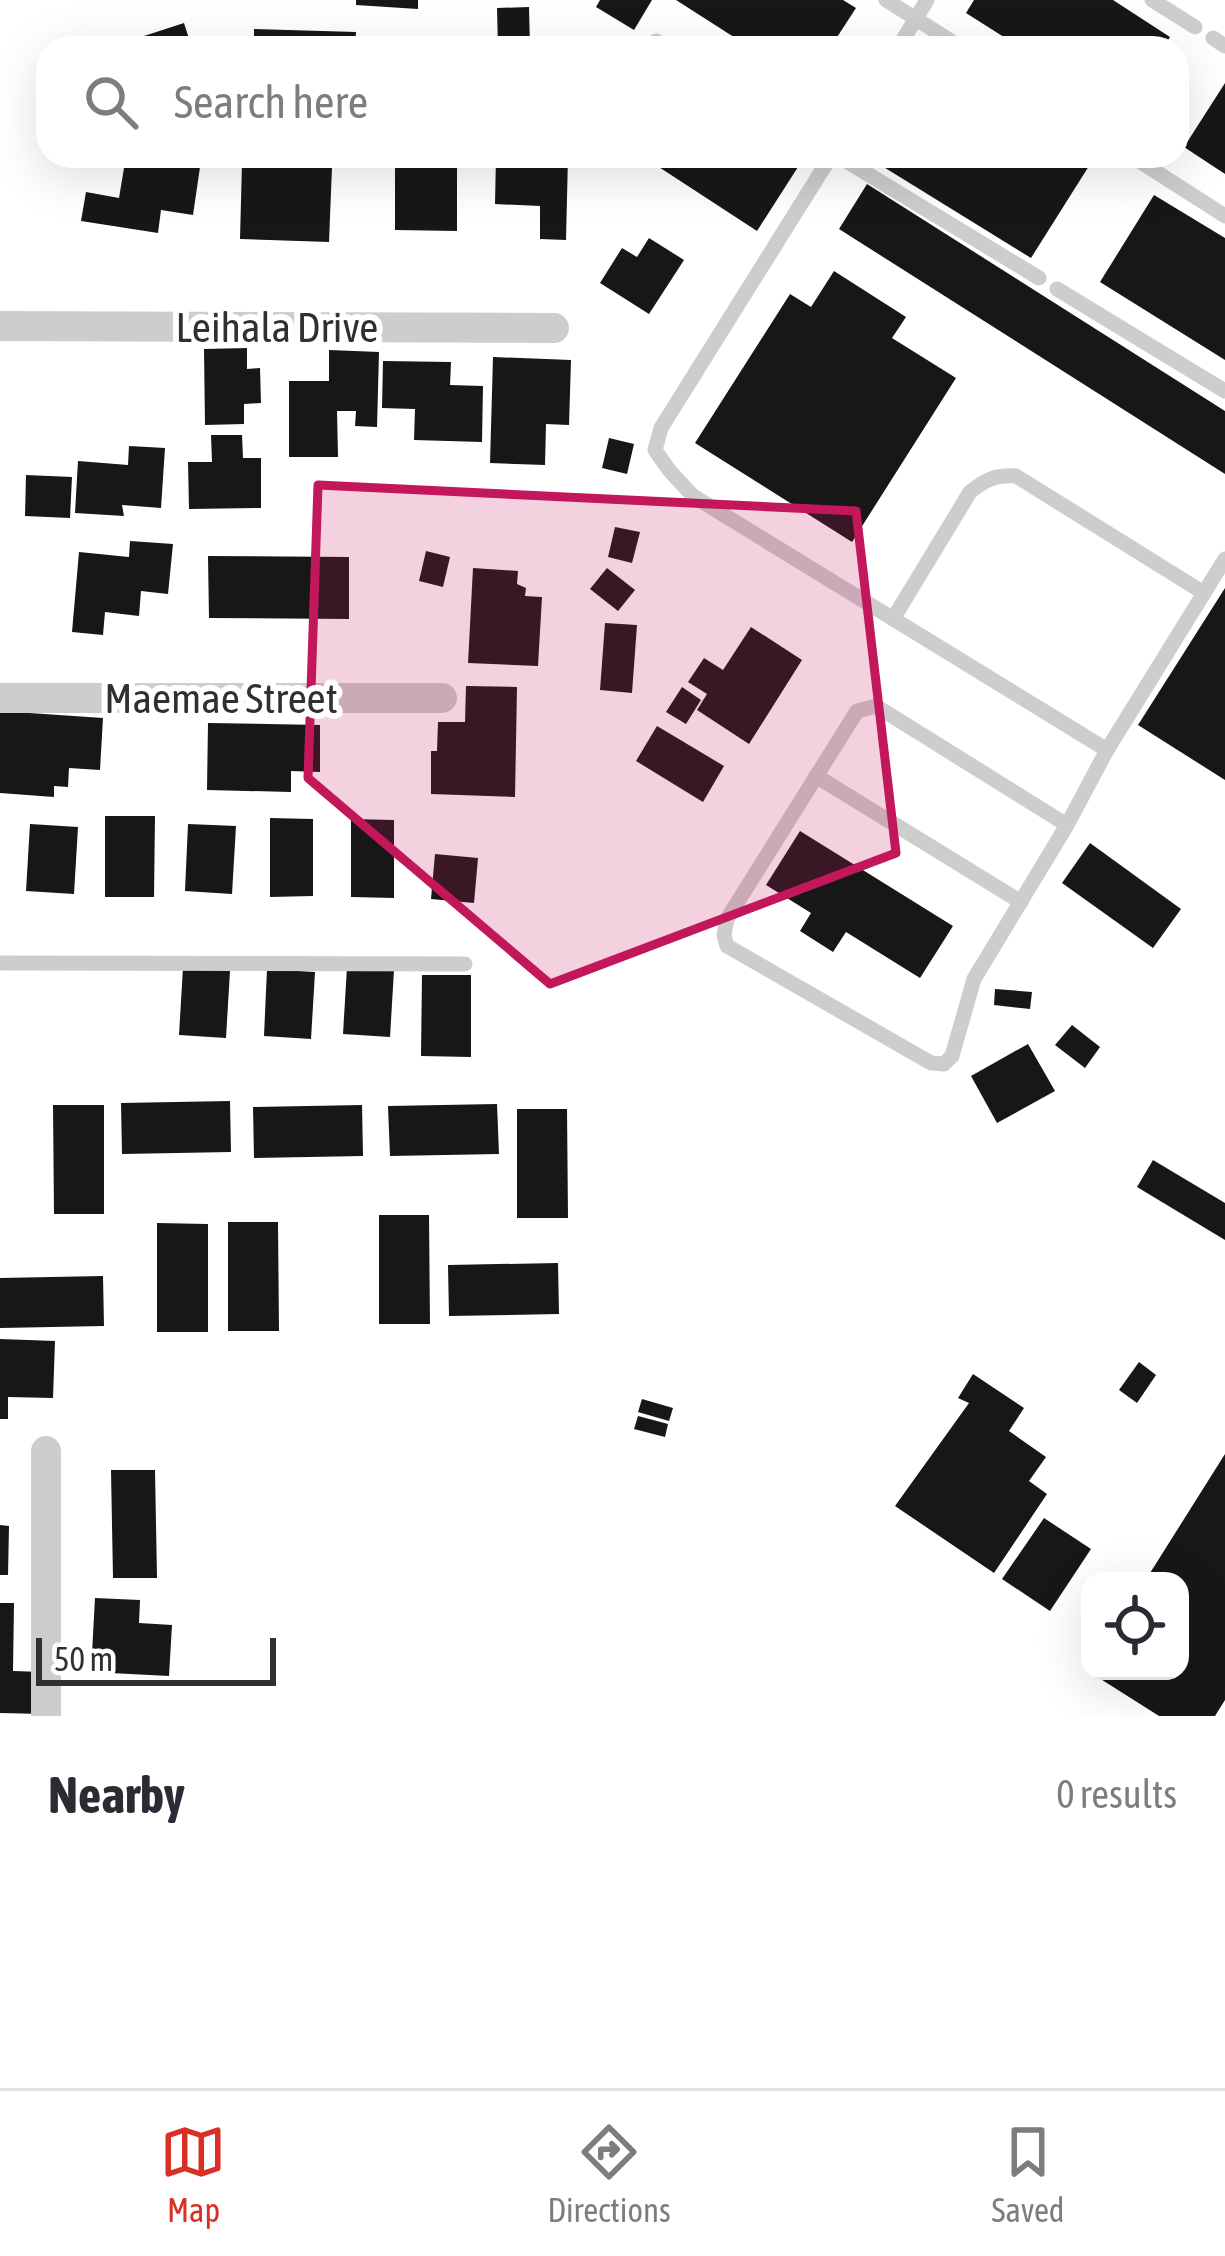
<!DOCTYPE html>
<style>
body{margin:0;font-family:"Asap Condensed",sans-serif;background:#f2f2f3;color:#2b2b33}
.controls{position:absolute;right:36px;bottom:36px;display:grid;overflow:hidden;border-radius:24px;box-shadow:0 12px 48px #0002}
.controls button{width:108px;height:108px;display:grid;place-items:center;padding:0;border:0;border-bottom:3px solid #e1e1e2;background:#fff;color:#2b2b33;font:60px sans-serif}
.scale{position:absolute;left:36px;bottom:30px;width:240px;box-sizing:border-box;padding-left:12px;border:6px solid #303030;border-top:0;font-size:33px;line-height:42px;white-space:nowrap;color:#303030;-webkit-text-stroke:9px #fff;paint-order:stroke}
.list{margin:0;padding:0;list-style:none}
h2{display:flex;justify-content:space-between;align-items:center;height:156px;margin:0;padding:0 48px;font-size:51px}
h2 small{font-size:39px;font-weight:400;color:#7c7c81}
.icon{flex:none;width:66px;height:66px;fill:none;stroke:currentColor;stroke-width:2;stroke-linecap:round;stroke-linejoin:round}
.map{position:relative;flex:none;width:1225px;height:1716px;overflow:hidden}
.search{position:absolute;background:#fff;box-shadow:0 12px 48px #0002;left:36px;right:36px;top:36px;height:132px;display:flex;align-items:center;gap:30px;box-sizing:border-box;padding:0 42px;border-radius:36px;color:#7c7c81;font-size:45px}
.sheet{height:372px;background:#fff}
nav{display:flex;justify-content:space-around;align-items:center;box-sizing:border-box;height:168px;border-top:3px solid #e1e1e2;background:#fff;font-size:33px;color:#7c7c81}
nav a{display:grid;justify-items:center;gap:6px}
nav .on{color:#d93025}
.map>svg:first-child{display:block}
.building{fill:#171717}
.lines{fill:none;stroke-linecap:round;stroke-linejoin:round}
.service{stroke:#cdcdcd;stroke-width:15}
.minor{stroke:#cdcdcd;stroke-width:30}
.marked{fill:#c2185b;fill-opacity:0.2;stroke:#c2185b;stroke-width:9;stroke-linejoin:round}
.labels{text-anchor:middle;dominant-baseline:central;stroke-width:12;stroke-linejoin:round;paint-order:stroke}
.street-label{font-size:42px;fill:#303030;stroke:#fff}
</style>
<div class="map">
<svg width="1225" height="1716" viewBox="0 0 1225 1716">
<rect width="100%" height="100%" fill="#fff"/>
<g class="building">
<polygon points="356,0 418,0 418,9 356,5"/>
<polygon points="600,0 652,0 634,30 596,7"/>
<polygon points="676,0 843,0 856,8 830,48 751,48"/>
<polygon points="974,0 1113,0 1170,37 1163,48 1021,48 966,13"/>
<polygon points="529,7 530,48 498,48 497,8"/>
<polygon points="184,23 192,48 110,48 110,47"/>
<polygon points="254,29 356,32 355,48 254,48"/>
<polygon points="1225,83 1225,174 1184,147"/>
<polygon points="126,156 181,156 180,164 200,167 193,215 161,210 158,233 81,221 86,192 119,198"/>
<polygon points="395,156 457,156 457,231 395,230"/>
<polygon points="496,156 568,156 566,240 540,239 540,206 495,204"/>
<polygon points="642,156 805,156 757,231"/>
<polygon points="888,156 1091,156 1094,158 1031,258 882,166"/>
<polygon points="242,163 332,167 329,242 240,239"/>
<polygon points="867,184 1225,411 1225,474 839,229"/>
<polygon points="1154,195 1225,238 1225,360 1100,282"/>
<polygon points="649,238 684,260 649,314 600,283 622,248 637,257"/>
<polygon points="834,271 906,317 892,338 956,378 852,542 695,443 790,294 811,307"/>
<polygon points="247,348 247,369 260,368 261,403 244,404 244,424 205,425 204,349"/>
<polygon points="329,350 379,352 377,427 355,426 356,411 337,411 338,457 289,457 289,381 329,381"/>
<polygon points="493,357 571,360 569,425 546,424 545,465 490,463"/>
<polygon points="383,361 451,362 450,385 483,386 482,442 414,440 415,409 382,408"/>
<polygon points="211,435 242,435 243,458 261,458 261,508 189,509 188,462 212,462"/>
<polygon points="609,438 634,444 627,474 602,468"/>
<polygon points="129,446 165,448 161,508 122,505 124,516 75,513 78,461 128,465"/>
<polygon points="26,475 72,477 70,518 25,516"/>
<polygon points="615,527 640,532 632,563 608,557"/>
<polygon points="130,541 173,544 168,594 141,591 139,616 105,612 103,635 72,632 79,552 129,557"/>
<polygon points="426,551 450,557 443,587 419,581"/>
<polygon points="208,556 349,557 349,619 209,618"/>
<polygon points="473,568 518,571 517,584 526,588 525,596 542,597 538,666 468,663"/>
<polygon points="607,568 635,590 618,611 590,589"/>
<polygon points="1225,588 1225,780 1138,725"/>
<polygon points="605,623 637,625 632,693 600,690"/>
<polygon points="751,627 802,660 749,744 697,710 707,694 688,682 704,658 723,670"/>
<polygon points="466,686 517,687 515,797 431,794 431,751 437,751 438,722 465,722"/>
<polygon points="682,687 701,700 686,724 666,712"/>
<polygon points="0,711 103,718 100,770 69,768 68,787 54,786 54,797 0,793"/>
<polygon points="208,723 320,725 320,772 291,771 291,792 207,790"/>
<polygon points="657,726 724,766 703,802 636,761"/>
<polygon points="105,816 155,816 154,897 105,897"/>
<polygon points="270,818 313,819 313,896 270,897"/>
<polygon points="351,819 394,820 394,898 351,897"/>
<polygon points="30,824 78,827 74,894 26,891"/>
<polygon points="188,824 236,826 232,894 185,891"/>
<polygon points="800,831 953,926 920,978 846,932 833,952 800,931 811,913 766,885"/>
<polygon points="1090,843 1181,909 1153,948 1062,883"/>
<polygon points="435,854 478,858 474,903 431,899"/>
<polygon points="347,967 394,970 390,1037 343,1034"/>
<polygon points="183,968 230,971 226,1038 179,1035"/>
<polygon points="267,969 315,972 311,1039 264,1036"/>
<polygon points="422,975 471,975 471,1057 421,1056"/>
<polygon points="995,989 1032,992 1030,1009 994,1005"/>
<polygon points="1072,1025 1100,1047 1085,1068 1055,1045"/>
<polygon points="1028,1044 1055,1091 997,1123 971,1076"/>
<polygon points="230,1101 231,1152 122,1154 121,1103"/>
<polygon points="497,1104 499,1154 390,1156 388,1106"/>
<polygon points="53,1105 104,1105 104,1214 54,1214"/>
<polygon points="362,1105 363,1156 254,1158 253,1107"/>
<polygon points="517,1109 567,1109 568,1218 517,1218"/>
<polygon points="1153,1160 1225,1203 1225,1240 1137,1187"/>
<polygon points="379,1215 429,1215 430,1324 379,1324"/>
<polygon points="228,1222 278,1222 279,1331 228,1331"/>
<polygon points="157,1223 208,1224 208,1332 157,1332"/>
<polygon points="558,1263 559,1314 449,1316 448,1265"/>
<polygon points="103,1276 104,1326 0,1328 0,1278"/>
<polygon points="0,1339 55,1341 53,1398 8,1397 8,1419 0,1419"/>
<polygon points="1139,1362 1156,1375 1137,1403 1119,1390"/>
<polygon points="973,1374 1024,1408 1009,1431 1046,1457 1029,1481 1047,1494 994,1573 895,1506 969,1403 958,1398"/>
<polygon points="642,1399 673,1408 669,1421 638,1412"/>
<polygon points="638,1416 668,1424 665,1437 634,1429"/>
<polygon points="1225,1454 1225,1700 1215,1716 1159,1716 1088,1671 1180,1671 1180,1581 1145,1581"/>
<polygon points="111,1470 155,1470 157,1578 113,1578"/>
<polygon points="1044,1518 1091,1549 1050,1611 1002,1579"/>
<polygon points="0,1525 9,1526 8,1575 0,1575"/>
<polygon points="95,1598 140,1600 139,1623 172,1625 169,1676 91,1672"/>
<polygon points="0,1603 14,1603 13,1671 43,1672 43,1714 0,1713"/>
</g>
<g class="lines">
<g class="service">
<polyline points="886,0 962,48"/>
<polyline points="1152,0 1195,27"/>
<polyline points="1213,38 1225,46"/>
<polyline points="656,41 668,48"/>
<polyline points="898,48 927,0"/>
<polyline points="831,156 661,428 655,450 669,470 693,496 1107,750 1067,825 974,979 952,1056 944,1064 931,1063 727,946 724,935 727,919 857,711 876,706 1067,825"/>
<polyline points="838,156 1039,278"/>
<polyline points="1136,159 1225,216"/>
<polyline points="1057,289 1225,391"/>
<polyline points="1204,593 1225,559"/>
<path d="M893,619L970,492C986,479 996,475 1016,476L1204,593L1107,750"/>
<polyline points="816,776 1021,902"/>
<polyline points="0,963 465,964"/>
</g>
<g class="minor">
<polyline points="0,326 554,328"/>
<polyline points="0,698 442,698"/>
<polyline points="46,1451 46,1716"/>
</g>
</g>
<path class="marked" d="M318,485L856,511L896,853L550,984L308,778Z"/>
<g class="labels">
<g class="street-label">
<text x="277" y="327">Leihala Drive</text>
<text x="221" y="698">Maemae Street</text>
</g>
</g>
</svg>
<div class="controls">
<button><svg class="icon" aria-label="locate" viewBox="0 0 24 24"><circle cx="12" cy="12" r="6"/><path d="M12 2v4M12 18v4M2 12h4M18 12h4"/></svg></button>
</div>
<div class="scale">50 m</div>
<div class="search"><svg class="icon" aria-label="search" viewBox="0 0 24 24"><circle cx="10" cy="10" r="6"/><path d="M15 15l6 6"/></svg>Search here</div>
</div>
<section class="sheet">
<h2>Nearby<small>0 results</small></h2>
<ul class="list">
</ul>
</section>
<nav>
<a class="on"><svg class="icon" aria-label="map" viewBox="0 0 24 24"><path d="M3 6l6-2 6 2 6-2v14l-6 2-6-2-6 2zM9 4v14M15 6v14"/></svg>Map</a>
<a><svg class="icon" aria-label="directions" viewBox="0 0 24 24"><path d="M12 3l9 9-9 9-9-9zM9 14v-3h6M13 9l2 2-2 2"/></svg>Directions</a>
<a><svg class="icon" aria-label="saved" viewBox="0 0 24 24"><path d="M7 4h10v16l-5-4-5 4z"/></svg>Saved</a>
</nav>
